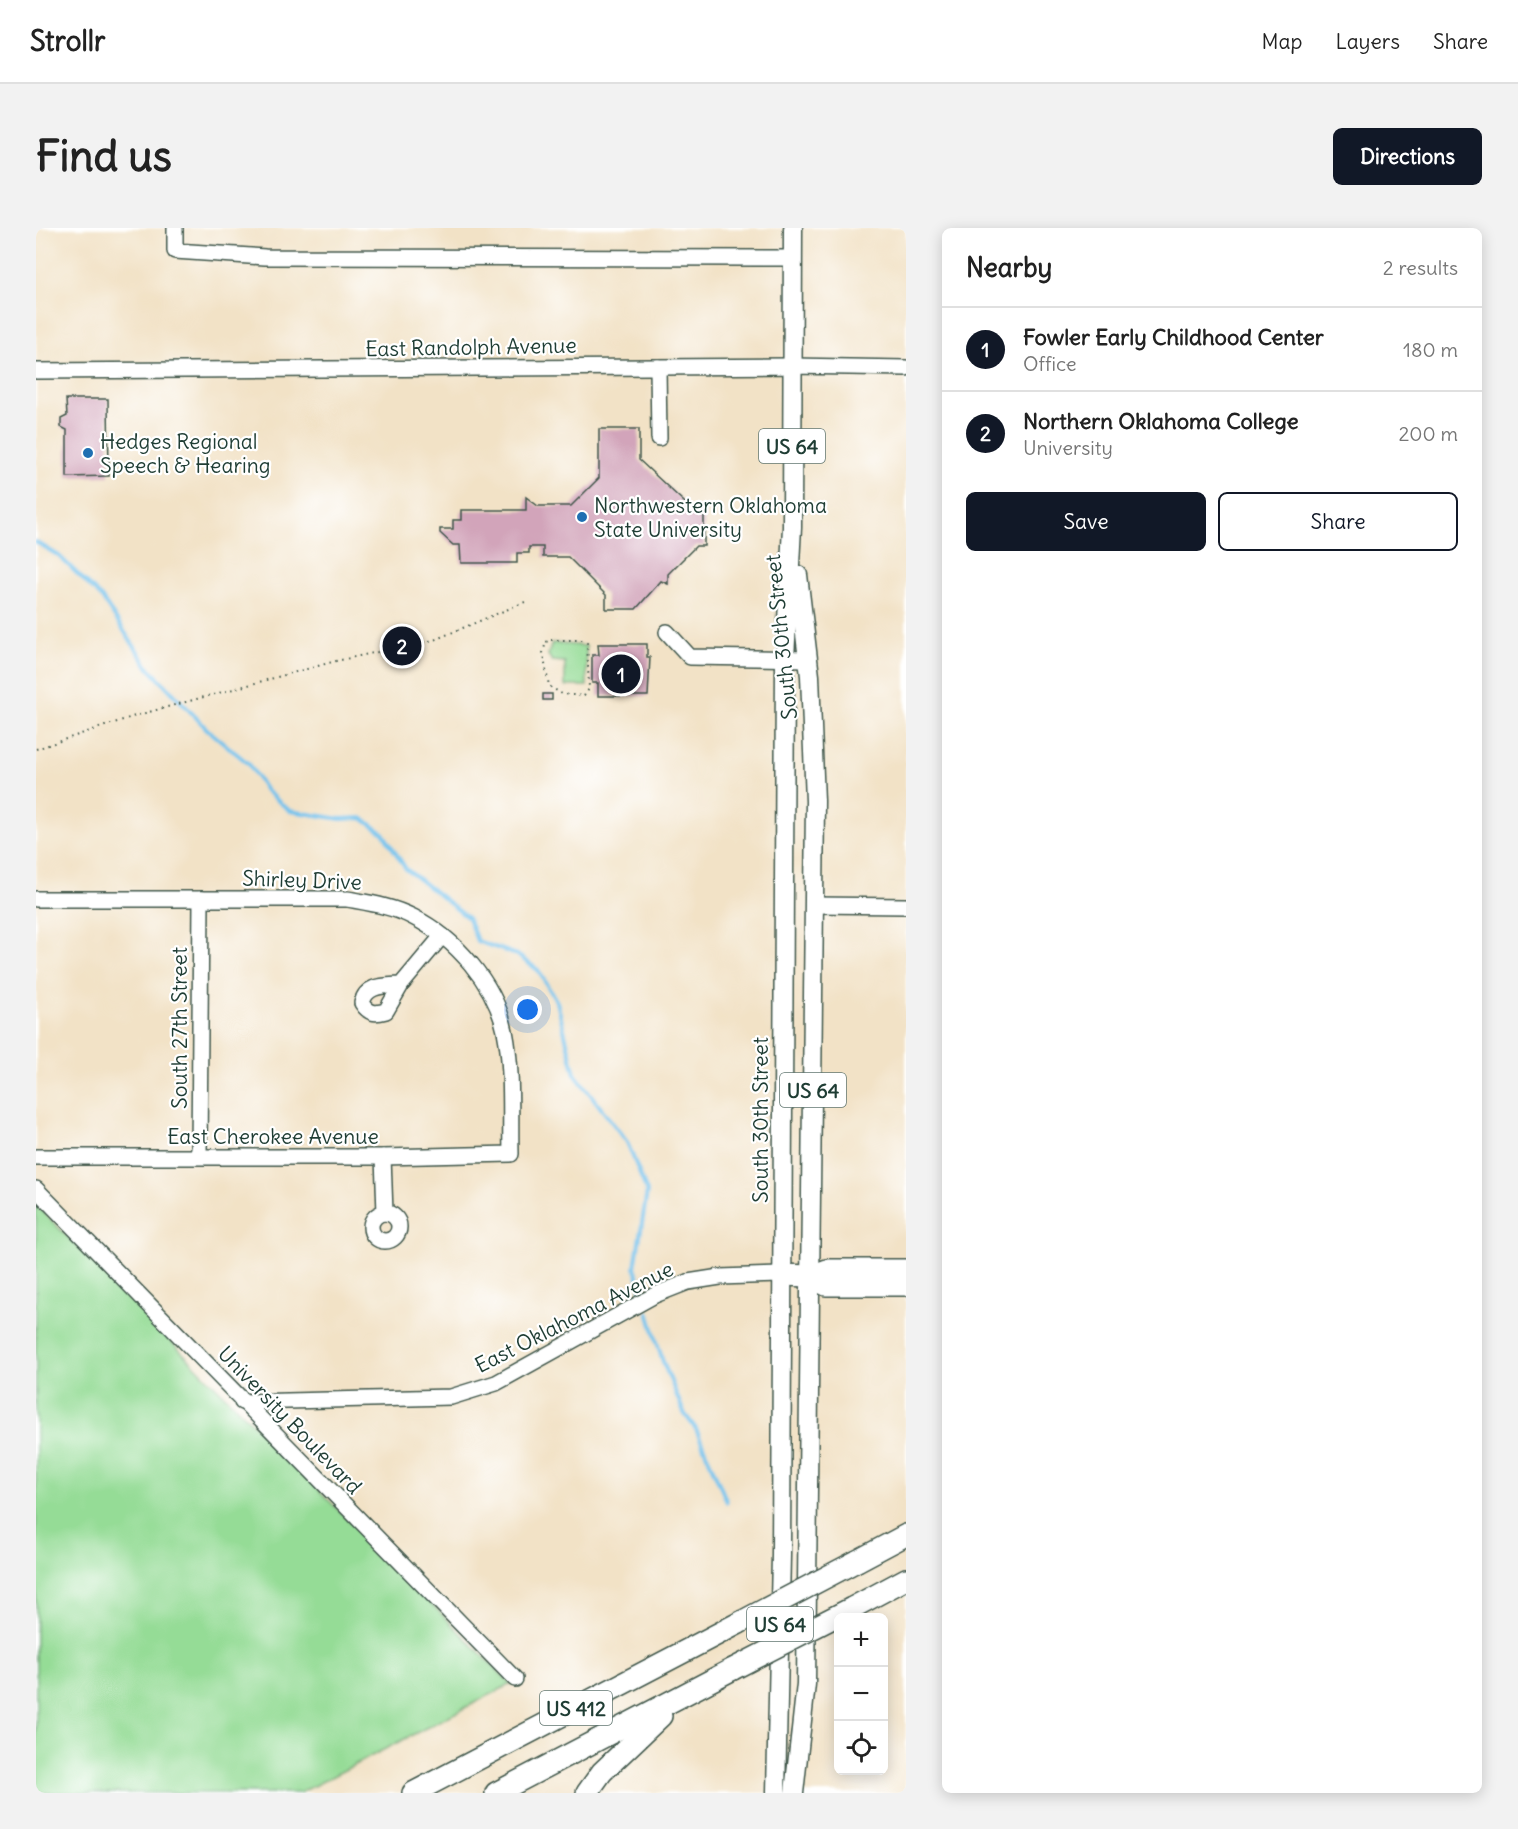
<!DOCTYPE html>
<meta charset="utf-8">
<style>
body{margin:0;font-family:Delius,sans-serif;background:#f2f2f2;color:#222}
.controls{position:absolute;right:18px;bottom:18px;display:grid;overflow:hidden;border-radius:9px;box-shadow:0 3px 15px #0003}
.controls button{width:54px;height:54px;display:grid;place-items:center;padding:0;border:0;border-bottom:2px solid #e0e0e0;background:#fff;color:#222;font:30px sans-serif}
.you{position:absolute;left:492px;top:782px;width:21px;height:21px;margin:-15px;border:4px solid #fff;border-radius:50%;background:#1a73e8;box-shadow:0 0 0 9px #1a73e833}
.badge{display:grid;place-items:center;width:39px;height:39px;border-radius:50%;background:#111827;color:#fff;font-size:20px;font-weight:700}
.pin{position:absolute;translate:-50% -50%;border:3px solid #fff;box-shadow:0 2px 6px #0006}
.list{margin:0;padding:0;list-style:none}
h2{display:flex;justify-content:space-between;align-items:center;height:78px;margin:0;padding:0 24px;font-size:26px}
h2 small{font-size:20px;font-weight:400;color:#767676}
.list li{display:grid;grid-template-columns:39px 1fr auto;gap:18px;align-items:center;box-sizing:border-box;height:84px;padding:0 24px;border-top:2px solid #e0e0e0}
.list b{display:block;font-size:22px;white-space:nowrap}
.list p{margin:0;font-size:20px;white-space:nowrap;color:#767676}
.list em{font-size:20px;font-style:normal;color:#767676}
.actions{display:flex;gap:12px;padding:18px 24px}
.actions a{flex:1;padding:14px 0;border:2px solid #111827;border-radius:9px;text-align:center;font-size:21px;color:#111827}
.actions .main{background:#111827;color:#fff}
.icon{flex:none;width:33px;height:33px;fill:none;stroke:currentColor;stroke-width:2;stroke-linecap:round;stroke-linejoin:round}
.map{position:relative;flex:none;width:870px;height:1565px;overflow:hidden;border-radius:9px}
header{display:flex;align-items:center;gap:36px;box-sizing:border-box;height:84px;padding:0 30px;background:#fff;border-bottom:2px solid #e0e0e0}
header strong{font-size:28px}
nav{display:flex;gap:33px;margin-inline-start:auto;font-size:21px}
.intro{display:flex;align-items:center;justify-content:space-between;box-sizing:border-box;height:144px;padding:0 36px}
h1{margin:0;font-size:42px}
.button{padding:15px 27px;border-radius:9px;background:#111827;color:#fff;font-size:21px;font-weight:700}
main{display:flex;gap:36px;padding:0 36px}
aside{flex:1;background:#fff;border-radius:9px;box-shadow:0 3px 15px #0003}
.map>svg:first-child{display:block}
.green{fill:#95dc96;stroke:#5a8c65;stroke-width:1.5}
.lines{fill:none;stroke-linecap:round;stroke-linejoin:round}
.stream{stroke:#72c2ed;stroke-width:4}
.building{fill:#d2a4ba}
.minor-casing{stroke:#3f564a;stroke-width:18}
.major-casing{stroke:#3f564a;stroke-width:21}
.highway-casing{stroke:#3f564a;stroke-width:24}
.path{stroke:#3f564a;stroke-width:2;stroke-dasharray:1.5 4.5;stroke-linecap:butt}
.minor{stroke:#fff;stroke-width:15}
.major{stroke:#fff;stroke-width:18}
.highway{stroke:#fff;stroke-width:21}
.highway-bridge-casing{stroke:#3f564a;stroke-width:24;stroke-linecap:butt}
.highway-bridge{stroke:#fff;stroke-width:21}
.poi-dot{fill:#1f6fb2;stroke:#fff;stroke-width:2}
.labels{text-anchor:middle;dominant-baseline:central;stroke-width:4.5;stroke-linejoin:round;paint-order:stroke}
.shield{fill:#fff;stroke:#627771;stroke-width:1.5}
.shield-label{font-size:20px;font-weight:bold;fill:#1f3d34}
.street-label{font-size:21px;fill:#1f3d34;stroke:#fff}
.poi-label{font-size:21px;fill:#1f3d34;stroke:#fff;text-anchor:start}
</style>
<header>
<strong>Strollr</strong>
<nav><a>Map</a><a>Layers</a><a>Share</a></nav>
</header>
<div class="intro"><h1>Find us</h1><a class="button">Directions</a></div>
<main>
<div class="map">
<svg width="870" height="1565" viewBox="0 0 870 1565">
<rect width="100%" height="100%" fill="#fff"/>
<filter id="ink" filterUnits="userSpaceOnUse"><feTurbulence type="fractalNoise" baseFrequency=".0167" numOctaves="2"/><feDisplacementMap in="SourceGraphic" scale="12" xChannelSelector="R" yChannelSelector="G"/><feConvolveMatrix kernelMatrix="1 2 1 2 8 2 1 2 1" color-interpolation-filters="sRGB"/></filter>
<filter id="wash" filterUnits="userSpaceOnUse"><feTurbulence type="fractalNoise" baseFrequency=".008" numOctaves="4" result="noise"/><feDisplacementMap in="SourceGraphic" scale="24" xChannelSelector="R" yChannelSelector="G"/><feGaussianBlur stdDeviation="1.35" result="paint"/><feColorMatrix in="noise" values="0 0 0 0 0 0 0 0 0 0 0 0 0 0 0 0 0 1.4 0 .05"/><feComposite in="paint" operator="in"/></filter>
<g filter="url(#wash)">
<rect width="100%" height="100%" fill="#f2e2c6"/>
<g class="green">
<polygon points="516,415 550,418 551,458 529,458 529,434 516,433 512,427"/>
<polygon points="0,977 475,1456 264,1565 0,1565"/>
</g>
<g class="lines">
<g class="stream">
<polyline points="0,314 23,328 65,369 113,440 171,501 213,536 230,563 254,583 305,591 326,590 347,605 370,641 432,690 441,713 481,727 502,742 521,774 539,846 591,914 611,964 599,1039 605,1061"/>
<polyline points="612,1084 627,1134 648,1185 660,1201 691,1274"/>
</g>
</g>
<g id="blocks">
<g class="building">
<polygon points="30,171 72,171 73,248 31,249 31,202 25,199 25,191 31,188"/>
<polygon points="563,201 603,201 603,232 661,286 668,286 668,318 660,318 632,346 632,356 625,353 600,381 570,381 570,367 532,329 507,329 507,319 493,319 493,325 481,325 481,335 425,335 424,317 417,317 404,305 404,301 417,301 417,292 425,292 425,282 490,282 490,269 502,278 535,278 563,250"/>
<polygon points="562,416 611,416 611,429 614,429 612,468 562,468 562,455 556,455 556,427 563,427"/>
<rect x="507" y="466" width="9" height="6"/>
</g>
</g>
</g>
<g filter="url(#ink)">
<use href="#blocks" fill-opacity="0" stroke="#3f564a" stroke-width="1.5"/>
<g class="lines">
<g class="minor-casing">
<g id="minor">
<polyline points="139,0 139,23 229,29 756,30"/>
<polyline points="622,139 623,210"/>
<polyline points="0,143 756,138 870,140"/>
<polyline points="631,404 654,429 772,431"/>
<path d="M0,671H311C333,675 356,678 377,689C419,710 459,755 469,803C477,843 474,885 475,926L347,929H0"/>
<polyline points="778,677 870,678"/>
<path d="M365,757L350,783C339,786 333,786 326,775C330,756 349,758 365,757L406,708"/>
<polyline points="163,928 165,671"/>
<polyline points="347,929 349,985"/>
<polyline points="0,961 479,1451"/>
<circle cx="349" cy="999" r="14"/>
<polyline points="206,1174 415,1169 460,1155 619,1067 652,1054 684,1049 745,1047"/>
</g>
</g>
<g class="major-casing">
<g id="major">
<polyline points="740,1565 745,1327 749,430 756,299 757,0"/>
<polyline points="758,1565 770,1456 779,573 774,448 762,347"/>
</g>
</g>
<g class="highway-casing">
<g id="highway">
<polyline points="745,1047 775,1048 791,1042 870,1042"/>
<polyline points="775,1048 790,1057 870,1057"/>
<polyline points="821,1333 870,1307"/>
<polyline points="816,1380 870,1351"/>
<polyline points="377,1565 703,1395"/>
<polyline points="460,1565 697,1441"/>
<polyline points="551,1565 566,1544 625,1488"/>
</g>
</g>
<g class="path">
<polygon points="515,412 546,412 551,415 553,461 548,468 526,466 513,458 507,425 510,414"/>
<polyline points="0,521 102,487 300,433 398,412 489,374"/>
</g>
<use href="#minor" class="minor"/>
<use href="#major" class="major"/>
<use href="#highway" class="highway"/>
<g class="highway-bridge-casing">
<g id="highway-bridge">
<polyline points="703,1395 821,1333"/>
<polyline points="697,1441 816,1380"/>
</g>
</g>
<use href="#highway-bridge" class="highway-bridge"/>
</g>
</g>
<g class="poi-dot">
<circle cx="52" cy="225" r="6"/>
<circle cx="546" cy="289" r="6"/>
</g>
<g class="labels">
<g class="shield">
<rect x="723" y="201" width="66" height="34" rx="4.5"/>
<rect x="744" y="845" width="66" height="34" rx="4.5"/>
<rect x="711" y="1379" width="66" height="34" rx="4.5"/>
<rect x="504" y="1463" width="72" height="34" rx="4.5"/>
</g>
<g class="shield-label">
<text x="756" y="218">US 64</text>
<text x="777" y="862">US 64</text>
<text x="744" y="1396">US 64</text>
<text x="540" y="1480">US 412</text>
</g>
<g class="street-label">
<text transform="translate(435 119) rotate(-1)">East Randolph Avenue</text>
<text transform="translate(745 409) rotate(-96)">South 30th Street</text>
<text transform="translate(266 652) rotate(2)">Shirley Drive</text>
<text transform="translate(143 800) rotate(-90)">South 27th Street</text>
<text transform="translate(724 892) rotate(-90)">South 30th Street</text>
<text x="237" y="908">East Cherokee Avenue</text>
<text transform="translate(538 1089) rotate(-27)">East Oklahoma Avenue</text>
<text transform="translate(254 1192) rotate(46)">University Boulevard</text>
</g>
<g class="poi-label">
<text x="64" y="213">Hedges Regional<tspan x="64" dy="24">Speech &amp; Hearing</tspan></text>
<text x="558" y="277">Northwestern Oklahoma<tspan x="558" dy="24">State University</tspan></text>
</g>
</g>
</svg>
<div class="controls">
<button>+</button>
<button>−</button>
<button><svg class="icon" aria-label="locate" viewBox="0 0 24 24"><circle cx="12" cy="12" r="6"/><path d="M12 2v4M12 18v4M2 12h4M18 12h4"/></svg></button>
</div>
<div class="you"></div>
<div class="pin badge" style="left:585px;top:446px">1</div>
<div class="pin badge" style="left:366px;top:418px">2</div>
</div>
<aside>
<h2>Nearby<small>2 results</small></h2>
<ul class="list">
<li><span class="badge">1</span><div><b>Fowler Early Childhood Center</b><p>Office</p></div><em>180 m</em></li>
<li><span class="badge">2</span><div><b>Northern Oklahoma College</b><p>University</p></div><em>200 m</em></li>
</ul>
<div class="actions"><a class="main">Save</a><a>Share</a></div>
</aside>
</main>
